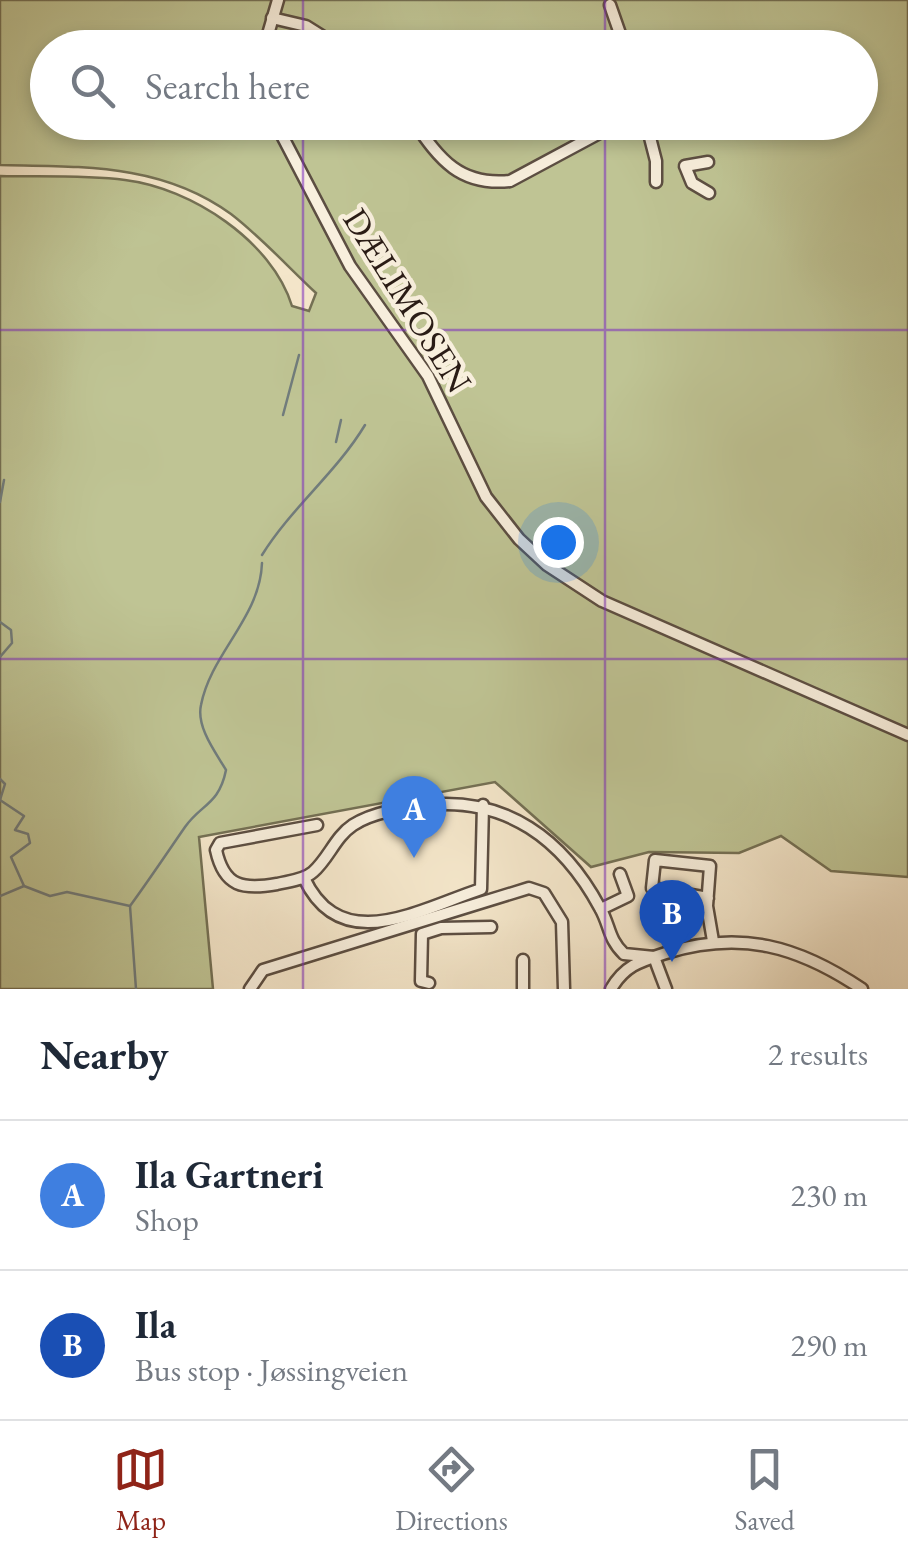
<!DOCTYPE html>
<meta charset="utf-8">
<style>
body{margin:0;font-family:"EB Garamond",serif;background:#f6f6f7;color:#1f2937}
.you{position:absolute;left:558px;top:542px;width:35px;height:35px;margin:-25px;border:8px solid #fff;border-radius:50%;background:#1a73e8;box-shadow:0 0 0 15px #1a73e833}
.badge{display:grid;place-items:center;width:65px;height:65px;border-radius:50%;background:#8f2418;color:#fff;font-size:32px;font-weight:700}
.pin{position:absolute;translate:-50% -82px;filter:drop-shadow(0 2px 5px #0008)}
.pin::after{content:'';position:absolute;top:52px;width:35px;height:30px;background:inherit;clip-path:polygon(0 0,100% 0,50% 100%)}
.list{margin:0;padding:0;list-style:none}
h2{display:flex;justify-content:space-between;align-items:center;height:130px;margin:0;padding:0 40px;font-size:42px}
h2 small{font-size:32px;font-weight:400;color:#747a83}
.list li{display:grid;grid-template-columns:65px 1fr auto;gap:30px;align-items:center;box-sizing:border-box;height:150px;padding:0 40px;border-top:2px solid #e0e1e3}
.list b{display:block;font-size:38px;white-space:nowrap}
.list p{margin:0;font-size:32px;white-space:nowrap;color:#747a83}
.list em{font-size:32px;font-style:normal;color:#747a83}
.icon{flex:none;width:55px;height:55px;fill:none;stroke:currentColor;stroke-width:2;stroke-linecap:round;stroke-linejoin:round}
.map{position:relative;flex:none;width:908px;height:989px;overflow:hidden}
.search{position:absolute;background:#fff;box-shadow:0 5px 15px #0003;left:30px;right:30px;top:30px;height:110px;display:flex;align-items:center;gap:25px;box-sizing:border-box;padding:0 35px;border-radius:55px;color:#747a83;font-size:38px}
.sheet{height:430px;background:#fff}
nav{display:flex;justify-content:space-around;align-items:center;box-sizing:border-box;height:140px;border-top:2px solid #e0e1e3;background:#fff;font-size:28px;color:#747a83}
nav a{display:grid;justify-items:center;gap:5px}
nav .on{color:#8f2418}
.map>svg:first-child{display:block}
.green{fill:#bfc494;stroke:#747054;stroke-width:2.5;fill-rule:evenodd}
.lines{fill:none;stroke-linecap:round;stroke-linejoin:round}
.stream{stroke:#717c7c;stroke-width:2.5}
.minor-casing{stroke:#5c4e42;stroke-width:15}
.minor{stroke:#f8efdd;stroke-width:10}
.grid{fill:none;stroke:#7b2cbf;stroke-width:2.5;stroke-opacity:0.55}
.labels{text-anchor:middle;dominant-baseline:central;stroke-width:9;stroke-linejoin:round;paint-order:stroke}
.street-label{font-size:35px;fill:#291b15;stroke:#f8efdd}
</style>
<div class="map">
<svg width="908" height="989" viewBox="0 0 908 989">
<rect width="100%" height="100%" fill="#f4e6ca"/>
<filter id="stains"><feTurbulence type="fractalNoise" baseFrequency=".002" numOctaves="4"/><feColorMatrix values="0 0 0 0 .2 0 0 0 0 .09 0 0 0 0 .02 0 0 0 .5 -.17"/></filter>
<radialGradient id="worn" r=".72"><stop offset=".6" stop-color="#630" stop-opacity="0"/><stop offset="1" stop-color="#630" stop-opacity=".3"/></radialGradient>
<path class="green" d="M0,0H908V877L831,871L781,836L739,853L649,852L591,867L495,782L199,837L213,989H0V176C41,177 84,175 125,180C191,188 272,241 292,306L309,311L316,293C288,267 261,237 231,214C161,163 82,167 0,165ZM48,48H860V122H48Z"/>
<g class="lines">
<g class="stream">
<polyline points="283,415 299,355"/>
<polyline points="336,442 341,420"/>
<polyline points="0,502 4,480"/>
<path d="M262,555C292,507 336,473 365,425"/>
<polyline points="0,622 11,630 12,643 0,657"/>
<polyline points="0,779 5,784 0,800 24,816 15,830 28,834 30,843 11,857 24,886"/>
<polyline points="0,896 24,886 50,896 67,892 130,906 136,989"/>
<path d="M130,906C149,880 167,853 185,827C201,804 219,805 226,770C216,753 196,727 201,705C211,653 260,618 262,563"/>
</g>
<g class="minor-casing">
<g id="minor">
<polyline points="610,5 625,48"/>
<polyline points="272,18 306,26 341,48"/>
<polyline points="264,48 278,0"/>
<polyline points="275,122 350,266 428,376 486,497 519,539 547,565 602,601 908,735"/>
<path d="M414,122C440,160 460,186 510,181L620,122"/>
<polyline points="646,122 656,161 656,182"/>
<polyline points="708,162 685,166 692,183 709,193"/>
<path d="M317,825L220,843L216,850C224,887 243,890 277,884C289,881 304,880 313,872C329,858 335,837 353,825C373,812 403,808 427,805C506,797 563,839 600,908C610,925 608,939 624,954L654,957"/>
<path d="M304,878C341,957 418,910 481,889L483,805"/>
<polyline points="708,898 652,888 655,860 710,866 707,906 713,941"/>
<polyline points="601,909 628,896 620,874"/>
<polyline points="654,957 666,989"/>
<polyline points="523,960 523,989"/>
<polyline points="429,983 421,981 422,934 441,928 491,927"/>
<polyline points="250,989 263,970 529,888 544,893 562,922 564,989"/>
<path d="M611,989C625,965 641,961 666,953C741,930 798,946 862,989"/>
</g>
</g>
<use href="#minor" class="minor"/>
</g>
<path class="grid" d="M303,0V48M605,0V48M303,122V989M605,122V989M0,330H908M0,659H908"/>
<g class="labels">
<g class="street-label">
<text transform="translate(408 300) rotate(58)">DÆLIMOSEN</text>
</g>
</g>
<rect width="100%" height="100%" filter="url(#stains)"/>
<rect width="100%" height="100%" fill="url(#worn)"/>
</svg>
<div class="you"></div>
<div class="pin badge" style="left:414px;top:858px;background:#3f7fe0">A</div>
<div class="pin badge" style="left:672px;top:962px;background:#1a4fb4">B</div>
<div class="search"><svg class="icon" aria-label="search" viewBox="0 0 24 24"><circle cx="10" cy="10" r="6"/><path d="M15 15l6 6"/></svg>Search here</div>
</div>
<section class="sheet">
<h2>Nearby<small>2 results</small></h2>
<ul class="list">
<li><span class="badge" style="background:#3f7fe0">A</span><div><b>Ila Gartneri</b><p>Shop</p></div><em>230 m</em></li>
<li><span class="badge" style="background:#1a4fb4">B</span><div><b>Ila</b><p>Bus stop · Jøssingveien</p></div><em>290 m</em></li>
</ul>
</section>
<nav>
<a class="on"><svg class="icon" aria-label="map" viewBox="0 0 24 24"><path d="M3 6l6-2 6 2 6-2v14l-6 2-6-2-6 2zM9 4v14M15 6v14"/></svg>Map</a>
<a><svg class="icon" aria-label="directions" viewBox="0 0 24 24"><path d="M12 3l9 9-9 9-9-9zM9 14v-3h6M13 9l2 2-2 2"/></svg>Directions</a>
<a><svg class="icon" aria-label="saved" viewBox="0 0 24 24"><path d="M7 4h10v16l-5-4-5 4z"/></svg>Saved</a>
</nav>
